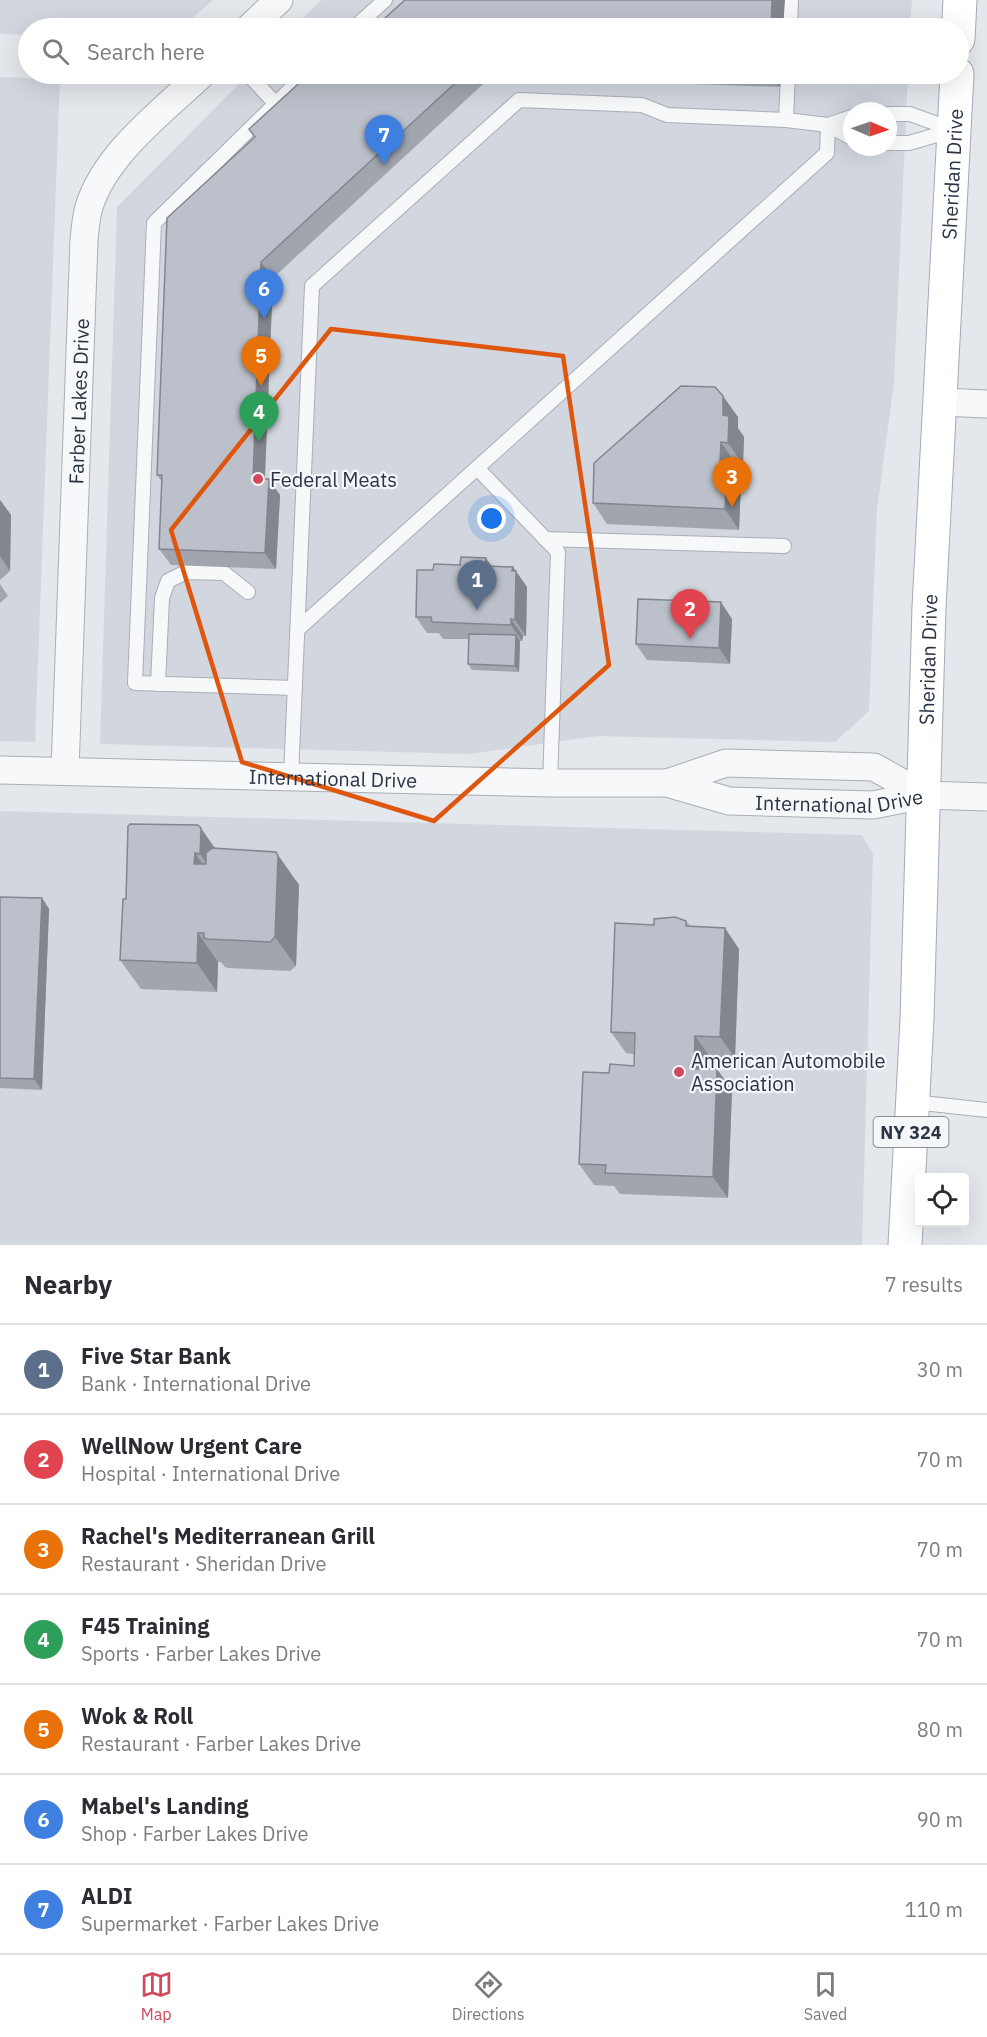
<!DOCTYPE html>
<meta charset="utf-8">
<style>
body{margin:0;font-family:"IBM Plex Sans",sans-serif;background:#f7f7f7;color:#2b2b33}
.controls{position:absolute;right:18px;bottom:18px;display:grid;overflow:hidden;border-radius:6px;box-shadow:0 6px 24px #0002}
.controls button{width:54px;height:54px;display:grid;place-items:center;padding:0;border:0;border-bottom:2px solid #e1e1e2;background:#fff;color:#2b2b33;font:30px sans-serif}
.compass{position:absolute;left:843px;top:102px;width:54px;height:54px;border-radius:50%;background:#fff;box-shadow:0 6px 24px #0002;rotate:92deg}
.you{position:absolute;left:492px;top:519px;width:21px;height:21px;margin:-15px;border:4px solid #fff;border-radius:50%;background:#1a73e8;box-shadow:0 0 0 9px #1a73e833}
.badge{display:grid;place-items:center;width:39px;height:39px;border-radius:50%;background:#d1495b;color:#fff;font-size:20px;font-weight:700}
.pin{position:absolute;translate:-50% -50px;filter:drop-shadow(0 2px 3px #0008)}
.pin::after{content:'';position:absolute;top:32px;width:21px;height:18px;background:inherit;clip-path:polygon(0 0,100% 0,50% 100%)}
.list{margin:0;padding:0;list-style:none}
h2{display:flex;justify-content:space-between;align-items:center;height:78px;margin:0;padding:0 24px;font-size:26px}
h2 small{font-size:20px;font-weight:400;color:#7c7c81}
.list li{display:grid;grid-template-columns:39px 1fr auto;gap:18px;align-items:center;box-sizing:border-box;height:90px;padding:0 24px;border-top:2px solid #e1e1e2}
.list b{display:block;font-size:22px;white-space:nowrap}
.list p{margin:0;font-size:20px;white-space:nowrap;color:#7c7c81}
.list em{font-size:20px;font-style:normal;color:#7c7c81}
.icon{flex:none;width:33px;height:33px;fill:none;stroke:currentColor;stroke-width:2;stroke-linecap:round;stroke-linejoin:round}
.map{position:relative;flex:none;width:987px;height:1245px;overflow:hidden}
.search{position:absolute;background:#fff;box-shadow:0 6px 24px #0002;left:18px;right:18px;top:18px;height:66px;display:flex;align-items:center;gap:15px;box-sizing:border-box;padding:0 21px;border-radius:33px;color:#7c7c81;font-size:22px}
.sheet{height:708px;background:#fff}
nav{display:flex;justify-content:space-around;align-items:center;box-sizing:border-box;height:84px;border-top:2px solid #e1e1e2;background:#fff;font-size:16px;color:#7c7c81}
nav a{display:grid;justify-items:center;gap:3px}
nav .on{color:#d1495b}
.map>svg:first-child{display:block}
.built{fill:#d2d6de;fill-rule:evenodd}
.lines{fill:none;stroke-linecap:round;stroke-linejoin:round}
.service-casing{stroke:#a9aeb7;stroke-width:16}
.minor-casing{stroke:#a9aeb7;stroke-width:29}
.primary-casing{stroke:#a3abb8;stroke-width:35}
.service{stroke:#f7f8fa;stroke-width:14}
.minor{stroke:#f7f8fa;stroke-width:27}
.primary{stroke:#fff;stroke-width:33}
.wall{fill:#a1a5ae}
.shaded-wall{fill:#83868d}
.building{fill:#bbc0ca;stroke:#83868d;stroke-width:1.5}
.marked{fill:none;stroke:#df570f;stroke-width:4.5;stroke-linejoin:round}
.poi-dot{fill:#d1495b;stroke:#f4f6f9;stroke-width:2}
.labels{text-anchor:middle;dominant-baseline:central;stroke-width:4.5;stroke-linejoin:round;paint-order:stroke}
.shield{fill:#f4f6f9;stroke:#676e7b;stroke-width:1.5}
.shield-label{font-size:18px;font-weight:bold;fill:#2b3445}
.street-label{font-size:20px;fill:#2b3445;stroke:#f4f6f9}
.poi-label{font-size:20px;fill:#2b3445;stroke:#f4f6f9;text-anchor:start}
</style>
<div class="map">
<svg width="987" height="1245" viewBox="0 0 987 1245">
<rect width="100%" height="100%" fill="#e4e7ec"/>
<g class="built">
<polygon points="0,0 213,0 181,28 28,28 28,35 0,34"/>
<polygon points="321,0 912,0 910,28 293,28"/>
<path d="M249,74H908L894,382L877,509L869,711L835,742L598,736L469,754L100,744L117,207ZM852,111H888V147H852Z"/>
<polygon points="0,77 60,79 35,742 0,741"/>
<polygon points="0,811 862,835 873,854 862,1245 0,1245"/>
</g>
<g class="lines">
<g class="service-casing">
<g id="service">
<polyline points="354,28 385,0"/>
<polyline points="790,28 791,0"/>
<polyline points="248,74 275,103"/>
<polyline points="888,114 910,114 954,130"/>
<polyline points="786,120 788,74"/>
<polyline points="828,125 852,117"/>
<polyline points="888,143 909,143 954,130"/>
<polyline points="477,468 558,552 550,783"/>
<polyline points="545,539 784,546"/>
<polyline points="298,629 827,153 828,125"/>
<polyline points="158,684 162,598 168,581 186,572 224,573 248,592"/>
<polyline points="295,688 135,683 154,223 306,74"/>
<polyline points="291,777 312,286 519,100 642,105 667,115 786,120 828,125 852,138"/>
<polyline points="913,1102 987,1110"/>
</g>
</g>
<g class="minor-casing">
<g id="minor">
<polyline points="249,28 279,0"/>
<polyline points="941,402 987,404"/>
<path id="s1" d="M0,770L550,783H667L729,801L873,805L924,795L987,797"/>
<path id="s2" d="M65,771L84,240C85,229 86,217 89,207C105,154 163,111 202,74"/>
<polyline points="667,783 726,763 874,767 924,795"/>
</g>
</g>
<g class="primary-casing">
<g id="primary">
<polyline points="958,39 960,0"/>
<path id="s3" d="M905,1245L917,1019L929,607L957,74"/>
</g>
</g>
<use href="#service" class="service"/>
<use href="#minor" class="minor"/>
<use href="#primary" class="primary"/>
</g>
<g class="wall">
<polygon points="309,74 494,74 273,278 265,479 280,495 276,569 171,565 159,549 162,482 157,475 255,137"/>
<polygon points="659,74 781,74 780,87 665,83"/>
<polygon points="738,417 738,428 744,437 743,464 735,463 735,474 741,483 739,530 607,524 593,503"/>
<polygon points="0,500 11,515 10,571 0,580"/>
<polygon points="491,566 513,567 527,587 526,636 523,636 522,641 520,641 519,672 472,670 468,664 469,639 443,639 439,633 427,633 416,617"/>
<polygon points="0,584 8,596 0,603"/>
<polygon points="732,619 730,664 647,660 636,644"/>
<polygon points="128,826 215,848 297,881 299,885 296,966 290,971 228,968 225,967 221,962 218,962 217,992 141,989 120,960 126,899"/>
<polygon points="0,897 42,898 49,909 42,1090 0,1088"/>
<polygon points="686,921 690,926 739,949 735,1058 710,1057 709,1069 732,1090 728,1198 620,1194 614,1186 594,1185 579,1164 609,1073 634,1066 634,1054 626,1053 611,1032 654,925"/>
</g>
<g class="shaded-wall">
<polygon points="772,0 785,0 783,28 771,28"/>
<polygon points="770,74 781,74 780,87"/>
<polygon points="261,262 273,278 264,495 253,479"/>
<polygon points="723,396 738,417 738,428 744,437 743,464 728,443 723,415"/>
<polygon points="721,442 735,463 735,474 741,483 739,530 725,509 720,462"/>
<polygon points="269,479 280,495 276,569 265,553"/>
<polygon points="0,500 11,515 10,571 0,556"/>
<polygon points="486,558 497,574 485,566"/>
<polygon points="513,567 527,587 526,636 515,620"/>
<polygon points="721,602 732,619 730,664 719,648"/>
<polygon points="511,619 523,636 522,641 511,625"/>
<polygon points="516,635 520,641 519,672 515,666"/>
<polygon points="201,828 221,857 221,883 200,854"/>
<polygon points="276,852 299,885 296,966 275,937"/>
<polygon points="195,853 215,883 194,864"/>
<polygon points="42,898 49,909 42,1090 34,1079"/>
<polygon points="725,928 739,949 735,1058 720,1037"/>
<polygon points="198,933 218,962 217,992 197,963"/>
<polygon points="695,1036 710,1057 708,1090 694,1069"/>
<polygon points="717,1069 732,1090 728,1198 713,1177"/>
</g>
<g class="building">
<polygon points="405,0 772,0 771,28 357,28 367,20 374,28"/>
<polygon points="309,74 465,74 261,262 253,479 269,479 265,553 159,549 162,475 157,475 167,218 255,137 249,129"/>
<polygon points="681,386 715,387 723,396 723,415 729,416 728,443 721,442 720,462 727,462 725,509 593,503 594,463"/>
<polygon points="461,557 486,558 485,566 513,567 512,571 516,571 515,620 511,619 511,625 432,622 431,617 416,617 417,570 433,570 434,564 460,565"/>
<polygon points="638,599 721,602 719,648 636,644"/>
<polygon points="469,634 516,635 515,666 468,664"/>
<polygon points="130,824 198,825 201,828 200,854 195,853 194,864 206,864 206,853 212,848 276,852 278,856 275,937 270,942 207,939 204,938 204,933 198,933 197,963 120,960 123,899 126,899 128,826"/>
<polygon points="0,897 42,898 34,1079 0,1078"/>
<polygon points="675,917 686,921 686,926 725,928 720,1037 695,1036 694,1069 717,1069 713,1177 605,1173 606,1165 579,1164 583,1072 609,1073 610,1064 634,1066 635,1033 611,1032 615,923 654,925 654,919"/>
</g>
<path class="marked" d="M331,329L563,356L609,665L434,821L242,762L171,530Z"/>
<g class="poi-dot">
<circle cx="258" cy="479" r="6"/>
<circle cx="679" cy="1072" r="6"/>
</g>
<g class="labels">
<rect class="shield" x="873.5" y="1117" width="75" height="30" rx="4.5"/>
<g class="shield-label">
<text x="911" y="1132">NY 324</text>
</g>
<g class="street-label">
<text stroke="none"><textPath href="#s3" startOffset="1072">Sheridan Drive</textPath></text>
<text stroke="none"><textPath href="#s2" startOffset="370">Farber Lakes Drive</textPath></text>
<text stroke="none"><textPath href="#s3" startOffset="586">Sheridan Drive</textPath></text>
<text stroke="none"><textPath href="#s1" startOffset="333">International Drive</textPath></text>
<text stroke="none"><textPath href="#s1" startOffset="842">International Drive</textPath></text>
</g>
<g class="poi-label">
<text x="270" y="479">Federal Meats</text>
<text x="691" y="1060">American Automobile<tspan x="691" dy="23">Association</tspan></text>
</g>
</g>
</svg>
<div class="controls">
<button><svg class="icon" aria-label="locate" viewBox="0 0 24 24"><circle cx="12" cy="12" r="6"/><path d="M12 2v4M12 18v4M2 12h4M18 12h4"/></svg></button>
</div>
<svg class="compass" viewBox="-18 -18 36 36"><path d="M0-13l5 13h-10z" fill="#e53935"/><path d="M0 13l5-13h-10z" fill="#7c7c81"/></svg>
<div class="you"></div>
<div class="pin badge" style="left:477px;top:610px;background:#5c6f8a">1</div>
<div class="pin badge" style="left:690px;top:639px;background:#e0444e">2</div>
<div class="pin badge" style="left:732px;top:507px;background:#e8710a">3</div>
<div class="pin badge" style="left:259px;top:442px;background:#2e9e5b">4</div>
<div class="pin badge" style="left:261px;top:386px;background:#e8710a">5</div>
<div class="pin badge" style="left:264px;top:319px;background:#3f7fe0">6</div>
<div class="pin badge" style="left:384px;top:165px;background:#3f7fe0">7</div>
<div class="search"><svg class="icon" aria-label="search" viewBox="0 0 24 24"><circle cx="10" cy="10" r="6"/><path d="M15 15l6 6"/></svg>Search here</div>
</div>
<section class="sheet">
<h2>Nearby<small>7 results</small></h2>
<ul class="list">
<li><span class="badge" style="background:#5c6f8a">1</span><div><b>Five Star Bank</b><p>Bank · International Drive</p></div><em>30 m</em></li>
<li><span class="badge" style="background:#e0444e">2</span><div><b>WellNow Urgent Care</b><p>Hospital · International Drive</p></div><em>70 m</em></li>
<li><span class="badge" style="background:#e8710a">3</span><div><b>Rachel's Mediterranean Grill</b><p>Restaurant · Sheridan Drive</p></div><em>70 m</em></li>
<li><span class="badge" style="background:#2e9e5b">4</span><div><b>F45 Training</b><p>Sports · Farber Lakes Drive</p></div><em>70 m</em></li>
<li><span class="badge" style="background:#e8710a">5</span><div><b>Wok &amp; Roll</b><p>Restaurant · Farber Lakes Drive</p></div><em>80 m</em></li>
<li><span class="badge" style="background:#3f7fe0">6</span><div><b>Mabel's Landing</b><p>Shop · Farber Lakes Drive</p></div><em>90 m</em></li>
<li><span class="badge" style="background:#3f7fe0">7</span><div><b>ALDI</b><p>Supermarket · Farber Lakes Drive</p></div><em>110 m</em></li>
</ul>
</section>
<nav>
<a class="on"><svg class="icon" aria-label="map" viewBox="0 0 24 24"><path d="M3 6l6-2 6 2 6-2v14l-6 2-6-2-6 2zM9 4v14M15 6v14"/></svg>Map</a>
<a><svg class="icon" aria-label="directions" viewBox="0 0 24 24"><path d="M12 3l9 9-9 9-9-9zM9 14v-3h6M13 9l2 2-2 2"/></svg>Directions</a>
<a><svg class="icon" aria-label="saved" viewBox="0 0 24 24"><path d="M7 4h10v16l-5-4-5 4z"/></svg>Saved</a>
</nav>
